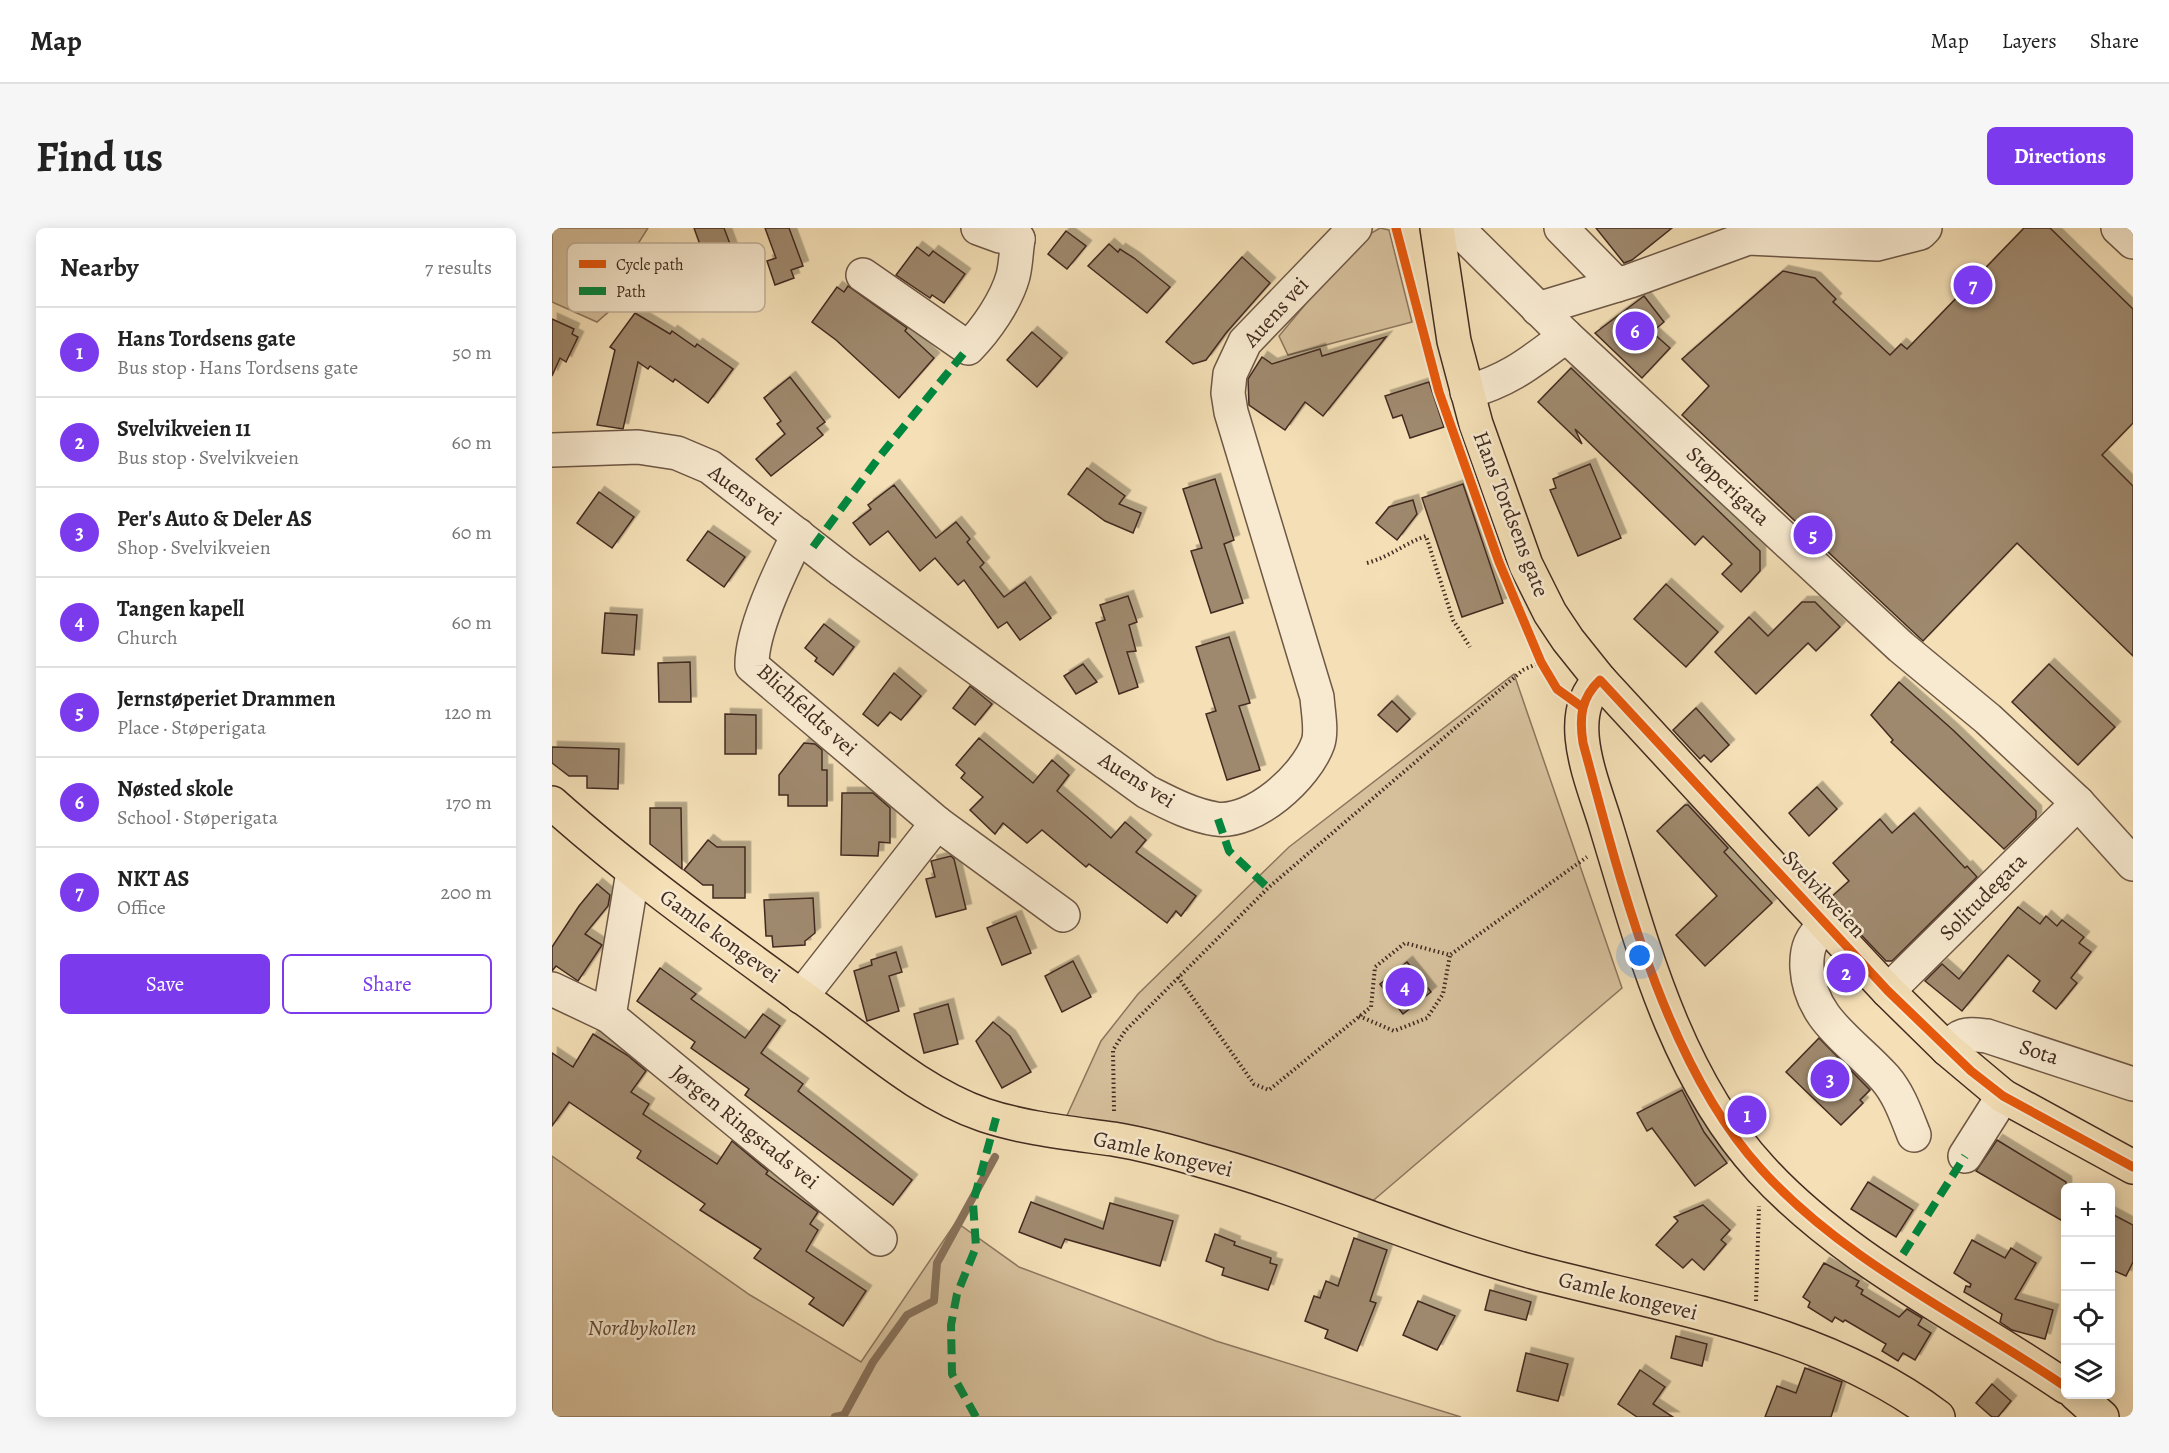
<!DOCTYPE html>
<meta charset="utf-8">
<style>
body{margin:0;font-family:Alegreya,serif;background:#f6f6f6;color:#222}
.controls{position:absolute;right:18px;bottom:18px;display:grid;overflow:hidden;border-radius:9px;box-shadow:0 3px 15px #0003}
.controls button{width:54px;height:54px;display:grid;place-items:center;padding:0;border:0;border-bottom:2px solid #e0e0e0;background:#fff;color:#222;font:30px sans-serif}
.you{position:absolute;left:1088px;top:728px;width:21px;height:21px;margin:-15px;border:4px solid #fff;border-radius:50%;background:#1a73e8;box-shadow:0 0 0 9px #1a73e833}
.badge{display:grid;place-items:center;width:39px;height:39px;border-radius:50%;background:#7c3aed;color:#fff;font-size:20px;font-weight:700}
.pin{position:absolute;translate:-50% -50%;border:3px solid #fff;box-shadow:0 2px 6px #0006}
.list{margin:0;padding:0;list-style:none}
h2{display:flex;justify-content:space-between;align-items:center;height:78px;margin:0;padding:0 24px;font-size:26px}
h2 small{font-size:20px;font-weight:400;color:#767676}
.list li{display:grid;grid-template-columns:39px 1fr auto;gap:18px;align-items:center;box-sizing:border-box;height:90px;padding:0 24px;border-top:2px solid #e0e0e0}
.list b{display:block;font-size:22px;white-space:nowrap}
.list p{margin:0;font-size:20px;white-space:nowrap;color:#767676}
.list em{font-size:20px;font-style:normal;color:#767676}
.actions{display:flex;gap:12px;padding:18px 24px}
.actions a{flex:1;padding:14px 0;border:2px solid #7c3aed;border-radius:9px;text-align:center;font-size:21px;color:#7c3aed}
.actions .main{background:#7c3aed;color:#fff}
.icon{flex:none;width:33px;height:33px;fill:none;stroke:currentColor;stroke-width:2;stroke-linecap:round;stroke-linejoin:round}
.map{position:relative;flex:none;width:1581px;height:1189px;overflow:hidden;border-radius:9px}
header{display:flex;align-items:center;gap:36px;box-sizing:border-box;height:84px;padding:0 30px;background:#fff;border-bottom:2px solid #e0e0e0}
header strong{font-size:28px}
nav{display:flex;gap:33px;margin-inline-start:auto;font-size:21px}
.intro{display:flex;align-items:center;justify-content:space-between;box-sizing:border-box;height:144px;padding:0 36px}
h1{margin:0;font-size:42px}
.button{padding:15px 27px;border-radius:9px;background:#7c3aed;color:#fff;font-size:21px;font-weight:700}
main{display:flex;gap:36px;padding:0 36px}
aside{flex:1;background:#fff;border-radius:9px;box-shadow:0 3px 15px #0003}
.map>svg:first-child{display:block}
.green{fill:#d6c09c;stroke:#8c765e;stroke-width:1.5}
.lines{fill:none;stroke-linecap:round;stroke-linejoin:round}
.stream{stroke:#88725b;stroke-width:8}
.building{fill:#9f896e;stroke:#422b20;stroke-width:1.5;filter:url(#shadow)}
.minor-casing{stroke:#6e5846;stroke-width:36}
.major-casing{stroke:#422b20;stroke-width:36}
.path{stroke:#422b20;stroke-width:4;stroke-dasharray:1.5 3;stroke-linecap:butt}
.minor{stroke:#f8ead0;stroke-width:33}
.major{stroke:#f4dfb6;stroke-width:33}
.quiet{stroke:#00873e;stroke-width:8;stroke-dasharray:15 8;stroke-linecap:butt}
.cycleway-casing{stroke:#f8ead0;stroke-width:13}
.cycleway{stroke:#e8590c;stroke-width:9}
.labels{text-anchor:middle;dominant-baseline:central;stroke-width:5;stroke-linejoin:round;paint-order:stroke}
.street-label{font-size:22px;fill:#422b20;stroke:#f8ead0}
.park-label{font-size:22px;font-style:italic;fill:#604939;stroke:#f8ead0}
.key{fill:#f8ead0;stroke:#c1b19b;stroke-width:1.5}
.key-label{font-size:16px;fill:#422b20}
</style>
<header>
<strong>Map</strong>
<nav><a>Map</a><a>Layers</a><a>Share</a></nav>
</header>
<div class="intro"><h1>Find us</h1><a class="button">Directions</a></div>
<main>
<aside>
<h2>Nearby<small>7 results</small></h2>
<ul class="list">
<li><span class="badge">1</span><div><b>Hans Tordsens gate</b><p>Bus stop · Hans Tordsens gate</p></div><em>50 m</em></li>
<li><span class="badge">2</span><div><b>Svelvikveien 11</b><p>Bus stop · Svelvikveien</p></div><em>60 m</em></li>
<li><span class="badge">3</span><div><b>Per's Auto &amp; Deler AS</b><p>Shop · Svelvikveien</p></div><em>60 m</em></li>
<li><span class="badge">4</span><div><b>Tangen kapell</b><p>Church</p></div><em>60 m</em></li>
<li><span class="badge">5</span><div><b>Jernstøperiet Drammen</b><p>Place · Støperigata</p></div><em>120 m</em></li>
<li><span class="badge">6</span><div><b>Nøsted skole</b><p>School · Støperigata</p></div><em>170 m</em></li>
<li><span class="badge">7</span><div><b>NKT AS</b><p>Office</p></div><em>200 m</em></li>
</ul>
<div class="actions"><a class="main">Save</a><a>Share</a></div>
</aside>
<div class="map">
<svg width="1581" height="1189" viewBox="0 0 1581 1189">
<defs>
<filter id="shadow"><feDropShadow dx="5.5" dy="-5.5" stdDeviation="0" flood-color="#0004"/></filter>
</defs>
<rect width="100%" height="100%" fill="#f4dfb6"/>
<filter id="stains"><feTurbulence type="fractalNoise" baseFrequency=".00333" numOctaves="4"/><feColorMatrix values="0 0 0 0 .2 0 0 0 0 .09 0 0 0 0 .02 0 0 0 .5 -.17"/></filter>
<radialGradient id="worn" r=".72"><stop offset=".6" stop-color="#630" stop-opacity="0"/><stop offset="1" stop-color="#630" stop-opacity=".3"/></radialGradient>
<g class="green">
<polygon points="0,0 96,0 77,30 96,49 45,94 0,74"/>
<polygon points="828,0 837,2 860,94 736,127 727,108 806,13"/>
<polygon points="962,446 1070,760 816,977 512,894 549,813 586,766 737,619"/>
<polygon points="0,928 198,1067 309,1134 404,994 467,1039 664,1113 909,1189 0,1189"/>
</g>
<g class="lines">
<polyline class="stream" points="283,1189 292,1187 321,1134 355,1087 382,1073 385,1035 443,929"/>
</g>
<g class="building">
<polygon points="142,0 172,0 184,32 157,42"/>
<polygon points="213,0 237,0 251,38 239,42 242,50 223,57 215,33 224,30"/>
<polygon points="1044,0 1120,0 1080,32 1072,35"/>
<polygon points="1472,0 1498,0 1581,81 1581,195 1550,227 1581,258 1581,428 1465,315 1371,413 1130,187 1157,158 1130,131 1231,43 1263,50 1284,71 1281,74 1338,127 1349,116 1355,121"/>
<polygon points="514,3 534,18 515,41 496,26"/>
<polygon points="557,16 566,24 568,21 582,30 618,59 595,85 536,38"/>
<polygon points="365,19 377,28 381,23 413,46 392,75 380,67 378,70 344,47"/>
<polygon points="690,29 718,55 674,105 654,132 641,136 614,114"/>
<polygon points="296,58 355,100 353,103 382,130 347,170 284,112 260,94 285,59 292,64"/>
<polygon points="1092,68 1112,94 1100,104 1118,120 1090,150 1043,105"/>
<polygon points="83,85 118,106 120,103 143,119 145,116 181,141 156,175 123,151 121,154 98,138 96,141 86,134 71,201 45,197 63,122 58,119"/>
<polygon points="0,91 22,101 20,106 26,109 14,134 8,130 0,148"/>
<polygon points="480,104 510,130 485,159 455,132"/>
<polygon points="834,109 771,188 753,174 733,202 697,177 696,151 710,129 720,136 768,121 770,128"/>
<polygon points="1019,140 1208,323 1208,343 1189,364 1170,346 1180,336 1151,308 1143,317 1023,201 1030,216 986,174"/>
<polygon points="238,149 273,194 265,200 271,207 219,248 204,231 233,206 225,196 229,193 212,170"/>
<polygon points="877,154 892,199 858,210 850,187 841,190 833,168"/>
<polygon points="1038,236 1069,310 1026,328 998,262 1004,260 1001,251"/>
<polygon points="535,240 573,268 567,276 589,285 581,305 553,293 516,266"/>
<polygon points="663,251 682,312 672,316 691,375 659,385 639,323 650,320 631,261"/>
<polygon points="911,256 951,375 910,389 870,270"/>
<polygon points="342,257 384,310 404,294 418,311 415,314 432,335 428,339 452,369 473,354 499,390 468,412 455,394 446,400 412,352 406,357 383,330 368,343 336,303 318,317 301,295 319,281 316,277"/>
<polygon points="47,264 82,289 60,320 25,295"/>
<polygon points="861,272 865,286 845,312 824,295 837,279"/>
<polygon points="156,303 193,329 172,359 135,332"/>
<polygon points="1114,356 1166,404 1134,439 1082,391"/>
<polygon points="576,368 585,394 577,397 584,423 575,424 586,459 567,466 544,395 553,392 548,377"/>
<polygon points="1250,374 1263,374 1288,399 1264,423 1256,415 1204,466 1163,424 1197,389 1216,408"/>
<polygon points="53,385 85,387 82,427 50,425"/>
<polygon points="272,396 302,419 281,447 263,433 265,430 253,420"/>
<polygon points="677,409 698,475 687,478 708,542 675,552 654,486 664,483 644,419"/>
<polygon points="138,434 139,474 107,474 106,435"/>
<polygon points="531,436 545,454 524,466 512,448"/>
<polygon points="1497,436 1563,499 1526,537 1460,474"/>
<polygon points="342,445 369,468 349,492 338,484 326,498 311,486"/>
<polygon points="1347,454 1401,502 1484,583 1484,590 1452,621 1339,514 1341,512 1319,487"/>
<polygon points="418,458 440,476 423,497 401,480"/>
<polygon points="840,473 858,491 845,504 826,487"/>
<polygon points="1144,480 1177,517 1159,534 1152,527 1148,531 1121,502"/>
<polygon points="173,486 204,487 204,526 173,526"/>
<polygon points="427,510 481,555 500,532 517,547 505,563 540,593 559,610 573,594 594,612 584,624 644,668 629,688 624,683 615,695 537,636 534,639 490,602 475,615 451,595 443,606 418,582 431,569 409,550 413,545 404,537"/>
<polygon points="252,515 263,516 270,522 270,542 275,542 275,578 236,578 236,567 227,567 227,547"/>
<polygon points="0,519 67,521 66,561 35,560 35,548 17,548 0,535"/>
<polygon points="1265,559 1285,581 1257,608 1237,585"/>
<polygon points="290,565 321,565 338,580 338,615 327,614 326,628 289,627"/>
<polygon points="1133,577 1136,577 1176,620 1172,624 1220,675 1153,738 1124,707 1165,668 1105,603"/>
<polygon points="98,580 129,580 130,641 98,616"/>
<polygon points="1362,585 1413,640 1415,638 1425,649 1340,733 1334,733 1276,672 1297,653 1281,635 1328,591 1340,605"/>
<polygon points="156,612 165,619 193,619 193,670 161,670 161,657 151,657 132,642"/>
<polygon points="399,628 402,631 414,681 384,689 374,651 383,649 379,633"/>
<polygon points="45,656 58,667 56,678 33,706 50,717 26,753 4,738 0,743 0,719 27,678"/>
<polygon points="261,670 263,705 253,713 253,717 221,719 220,708 214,708 212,672"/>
<polygon points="1466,679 1488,696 1494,688 1505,698 1510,692 1532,709 1527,715 1539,724 1519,750 1525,755 1504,781 1481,763 1488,753 1456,727 1410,783 1373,753 1390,736 1407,751"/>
<polygon points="464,688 479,725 450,737 435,700"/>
<polygon points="344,724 350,744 337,748 347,783 315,793 302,743 320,737 319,732"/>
<polygon points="521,733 539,769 510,784 493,748"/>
<polygon points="855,734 879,764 851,786 828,756"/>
<polygon points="108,740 144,766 139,771 193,810 211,786 228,798 209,825 251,856 246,863 360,952 341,977 193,867 197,861 139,820 143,814 85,773"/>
<polygon points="396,776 406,816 372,825 362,786"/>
<polygon points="441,794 458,808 479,844 450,860 424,813"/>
<polygon points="41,806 75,827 94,843 79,864 97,876 91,886 165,936 180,913 216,943 214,946 266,984 258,996 266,1002 254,1023 314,1063 291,1098 257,1076 262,1070 202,1030 209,1021 148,982 153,976 85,930 89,923 17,874 0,898 0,825 21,839"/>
<polygon points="1267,810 1318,862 1308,872 1311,875 1289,897 1234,844"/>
<polygon points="1130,862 1152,904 1175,935 1143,958 1100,900 1095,903 1085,885"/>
<polygon points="1445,912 1514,954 1514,995 1424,943"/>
<polygon points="1316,954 1361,982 1344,1009 1299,981"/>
<polygon points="479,974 551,1001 558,975 621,993 608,1038 513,1011 509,1020 467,1004"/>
<polygon points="1151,977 1178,1002 1169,1012 1174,1016 1152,1042 1140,1031 1131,1040 1104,1017 1126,993 1122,989"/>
<polygon points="1558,985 1581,997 1581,1034 1574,1048 1558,1041"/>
<polygon points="663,1006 683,1014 682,1017 719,1030 718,1035 725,1037 716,1062 670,1047 672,1040 654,1033"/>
<polygon points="802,1010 835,1022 818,1073 824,1075 805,1123 773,1110 776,1102 753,1093 762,1068 768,1070 774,1053 786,1058"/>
<polygon points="1420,1012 1453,1030 1459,1020 1484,1035 1463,1071 1501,1082 1493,1111 1460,1102 1448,1094 1450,1086 1412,1064 1414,1058 1418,1059 1419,1056 1402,1045"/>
<polygon points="1272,1035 1307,1053 1304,1058 1311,1062 1309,1066 1347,1089 1355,1081 1370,1090 1366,1097 1379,1105 1363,1132 1351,1125 1346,1133 1330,1123 1334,1116 1293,1092 1291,1094 1283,1089 1280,1094 1256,1079 1258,1074 1251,1069"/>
<polygon points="938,1062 979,1074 974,1092 933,1082"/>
<polygon points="866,1073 903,1088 885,1122 851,1107"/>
<polygon points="1124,1108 1155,1116 1150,1138 1119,1130"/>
<polygon points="974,1125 1016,1136 1006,1173 965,1163"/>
<polygon points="1253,1140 1290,1154 1279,1189 1213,1189 1225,1158 1244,1165"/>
<polygon points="1088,1142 1113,1159 1101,1176 1121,1189 1085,1189 1066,1176"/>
<polygon points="1440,1156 1459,1173 1446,1189 1440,1189 1424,1175"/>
</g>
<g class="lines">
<g class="minor-casing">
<g id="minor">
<polyline points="426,0 448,8 466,11"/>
<polyline points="905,0 1014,108 1349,419 1436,491 1526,575 1581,636"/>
<polyline points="1009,0 1065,57"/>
<polyline points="1566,0 1581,14"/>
<path d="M311,47L416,120C434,102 454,73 461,48C464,36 464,23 466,11"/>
<polyline points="986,81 1078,53 1196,10 1325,16 1368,5 1373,0"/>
<path d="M915,164C958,152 979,134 1014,108"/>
<path d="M0,222L86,219L125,225L158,239L290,342L595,564C617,575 639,587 664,591C702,596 754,549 766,515C770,503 766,483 765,469L679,184L676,165L678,146L693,114L803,0"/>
<path d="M246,307C230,340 199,402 200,438L385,595L511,687"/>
<polyline points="81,644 57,788 328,1011"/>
<path d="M1274,696C1259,709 1254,720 1255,740C1258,792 1301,814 1333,850C1347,866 1354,887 1362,907"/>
<polyline points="0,761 57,788"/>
<polyline points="1336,763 1526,575"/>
<polyline points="249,769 385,595"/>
<path d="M1395,821C1409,804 1415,806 1435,808L1581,856"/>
<polyline points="1413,928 1451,868"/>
</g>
</g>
<g class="major-casing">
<g id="major">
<polyline points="885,0 902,113 924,196 974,337 998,385 1016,412 1048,452 1248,669 1336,763 1395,821 1451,868 1581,939"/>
<path d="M1048,452C1010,488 1041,554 1054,598C1090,716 1123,847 1209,941C1293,1033 1412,1089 1514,1159"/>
<path d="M0,575C85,651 178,716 269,783C320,820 371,866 432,887C474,901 518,905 561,911C591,916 621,924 651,933C763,964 869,1014 981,1044C1118,1080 1270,1101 1386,1189"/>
<polyline points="1524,1166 1550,1189"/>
</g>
</g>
<g class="path">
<path d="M815,335C838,329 853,315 874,308L901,392L918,419"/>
<polyline points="626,749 702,856 717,862 819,779 823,739 853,715 898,727 1035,629"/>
<polyline points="807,788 842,803 875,790 891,766 898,727"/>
<polyline points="562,883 561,822 573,803 716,660 971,442 989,434"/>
<polyline points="1204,1073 1207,978"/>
</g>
<use href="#minor" class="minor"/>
<use href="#major" class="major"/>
<g class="quiet">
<polyline points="261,319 328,228 416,120"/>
<polyline points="666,591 677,623 716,660"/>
<polyline points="1351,1026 1413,928"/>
<polyline points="424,1189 400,1146 399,1097 405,1066 424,1019 421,975 444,890"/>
</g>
<g class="cycleway-casing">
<g id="cycleway">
<polyline points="844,0 887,164 947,334 989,434 1005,461 1030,479"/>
<path d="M1514,1159C1412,1089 1292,1033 1209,941C1112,835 1068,651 1031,515C1027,489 1029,470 1048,452L1336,763L1419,843L1451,868L1581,939"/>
</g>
</g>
<use href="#cycleway" class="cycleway"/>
</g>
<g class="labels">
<g class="street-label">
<text transform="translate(724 84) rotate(-48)">Auens vei</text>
<text transform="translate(1176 258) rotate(43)">Støperigata</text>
<text transform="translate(193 267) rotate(37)">Auens vei</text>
<text transform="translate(959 286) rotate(69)">Hans Tordsens gate</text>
<text transform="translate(255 482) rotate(42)">Blichfeldts vei</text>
<text transform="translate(585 552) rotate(32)">Auens vei</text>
<text transform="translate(1272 666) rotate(47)">Svelvikveien</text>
<text transform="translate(1431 669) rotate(-45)">Solitudegata</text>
<text transform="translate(168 708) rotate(36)">Gamle kongevei</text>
<text transform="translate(1487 824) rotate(18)">Sota</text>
<text transform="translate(193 899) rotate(39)">Jørgen Ringstads vei</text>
<text transform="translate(611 926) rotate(13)">Gamle kongevei</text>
<text transform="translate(1076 1068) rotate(14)">Gamle kongevei</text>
</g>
<g class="park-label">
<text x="90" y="1100">Nordbykollen</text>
</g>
</g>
<rect x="15" y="15" width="198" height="69" rx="9" class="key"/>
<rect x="27" y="32" width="27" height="8" fill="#e8590c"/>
<rect x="27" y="59" width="27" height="8" fill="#00873e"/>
<g class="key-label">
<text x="64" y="42">Cycle path</text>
<text x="64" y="69">Path</text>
</g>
<rect width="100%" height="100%" filter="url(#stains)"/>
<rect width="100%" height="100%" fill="url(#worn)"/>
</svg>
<div class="controls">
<button>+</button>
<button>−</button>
<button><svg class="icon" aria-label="locate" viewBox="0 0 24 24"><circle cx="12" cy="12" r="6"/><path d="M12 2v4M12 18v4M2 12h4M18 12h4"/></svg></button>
<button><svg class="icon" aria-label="layers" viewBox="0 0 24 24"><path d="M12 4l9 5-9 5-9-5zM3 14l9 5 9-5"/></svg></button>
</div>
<div class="you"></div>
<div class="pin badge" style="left:1195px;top:887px">1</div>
<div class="pin badge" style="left:1294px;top:745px">2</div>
<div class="pin badge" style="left:1278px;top:851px">3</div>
<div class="pin badge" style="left:853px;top:759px">4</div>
<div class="pin badge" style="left:1261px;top:307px">5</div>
<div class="pin badge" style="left:1083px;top:103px">6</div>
<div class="pin badge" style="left:1421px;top:57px">7</div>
</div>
</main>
